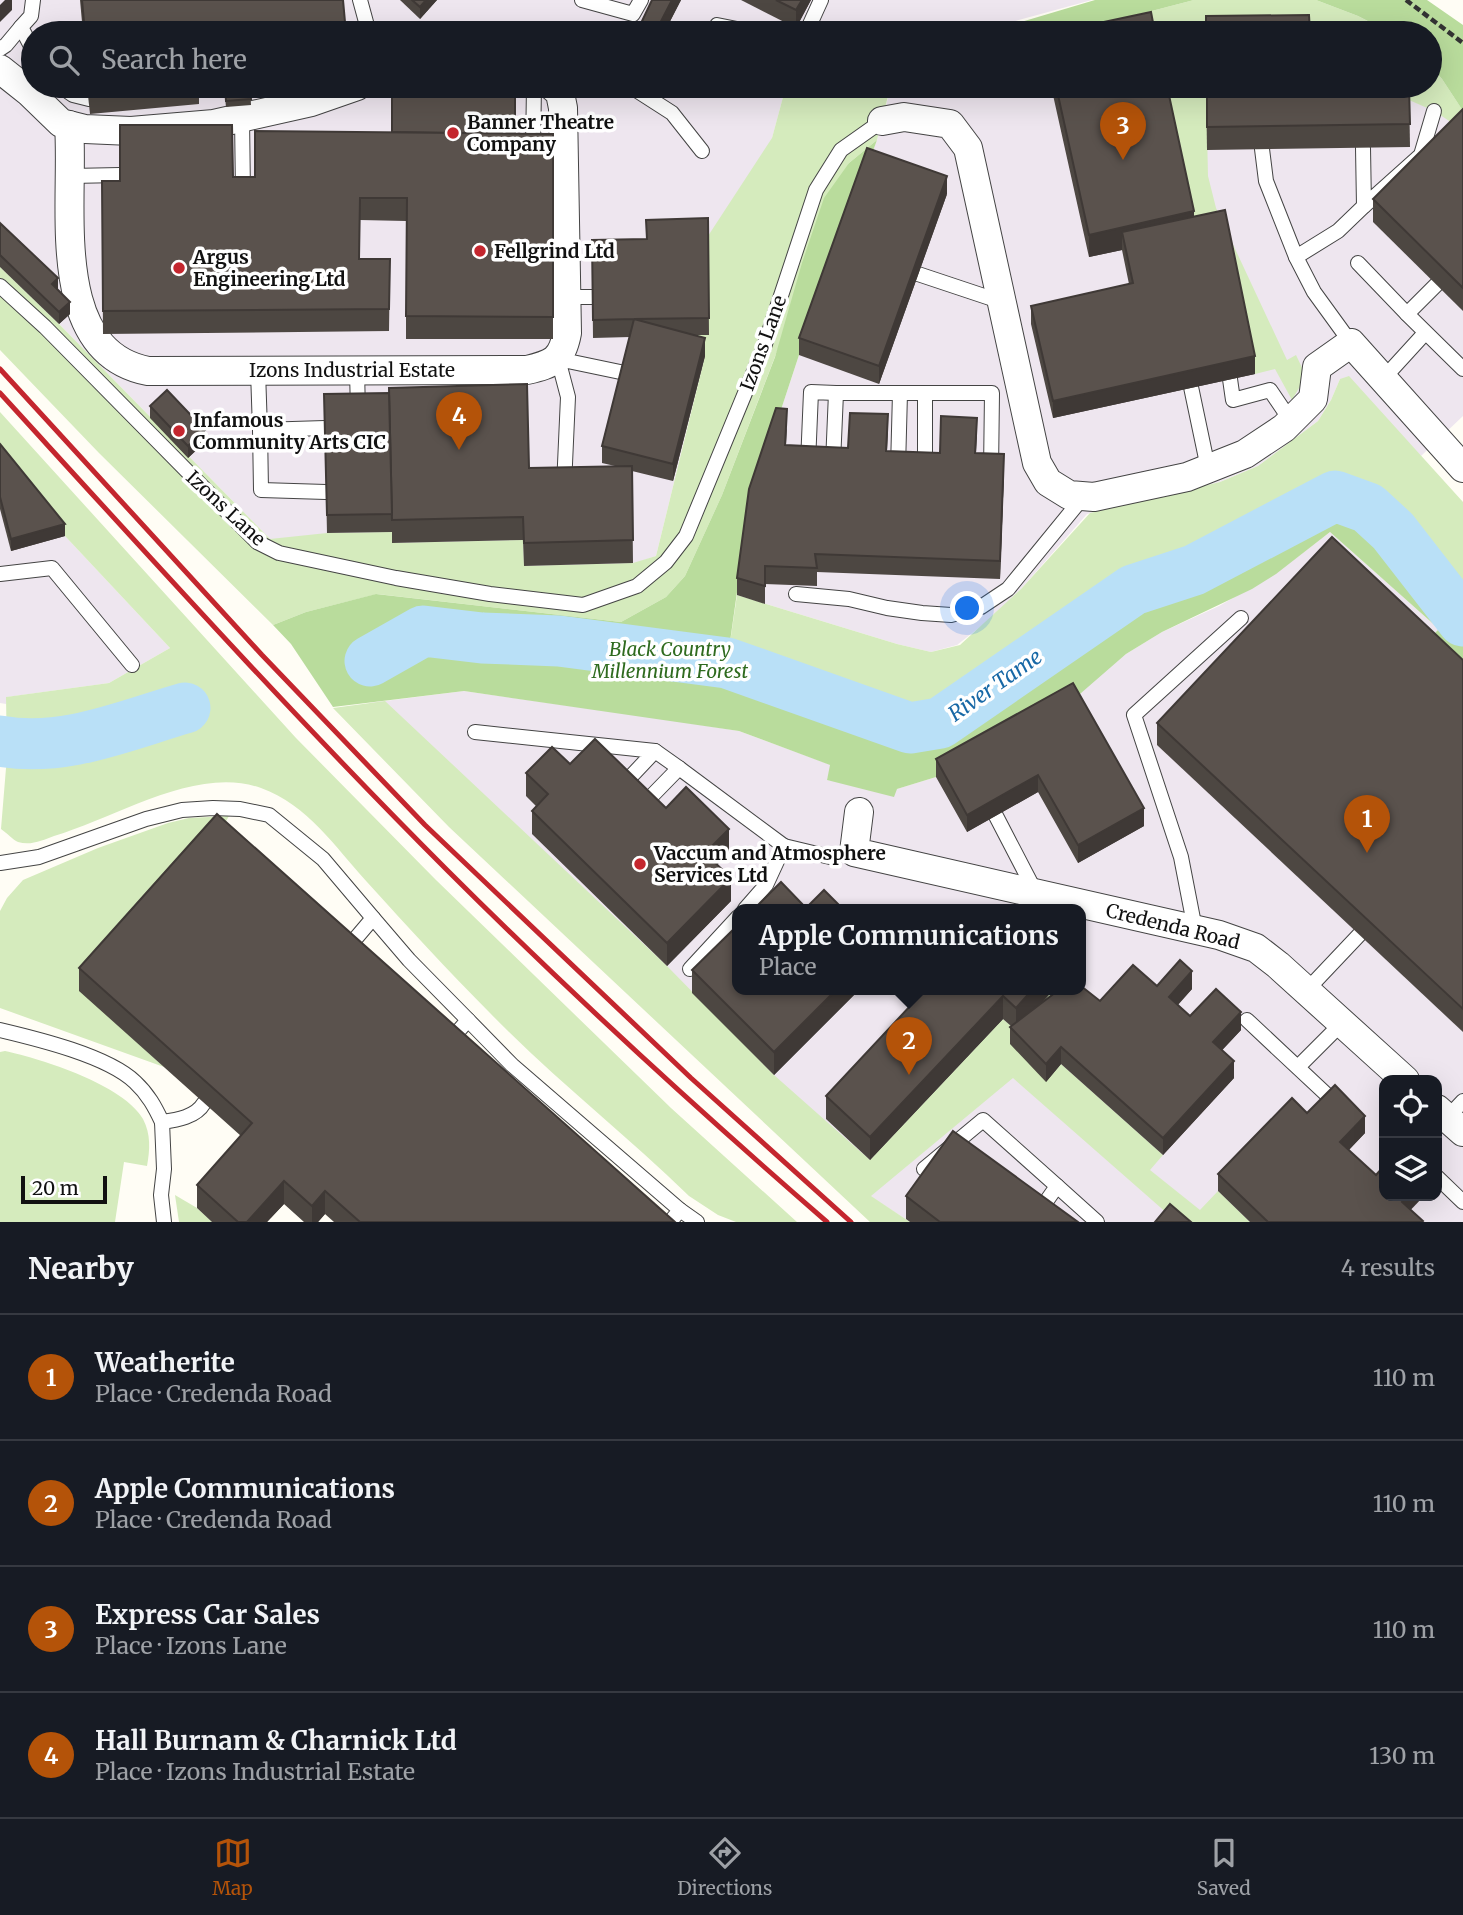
<!DOCTYPE html>
<meta charset="utf-8">
<style>
body{margin:0;font-family:Merriweather,serif;background:#20242c;color:#f1f3f6}
.controls{position:absolute;right:21px;bottom:21px;display:grid;overflow:hidden;border-radius:14px;box-shadow:0 7px 28px #0002}
.controls button{width:63px;height:63px;display:grid;place-items:center;padding:0;border:0;border-bottom:2px solid #363941;background:#171b24;color:#f1f3f6;font:35px sans-serif}
.scale{position:absolute;left:21px;bottom:18px;width:86px;box-sizing:border-box;padding-left:7px;border:4px solid #111;border-top:0;font-size:19px;line-height:24px;white-space:nowrap;color:#111;-webkit-text-stroke:5px #fff;paint-order:stroke}
.you{position:absolute;left:968px;top:609px;width:24px;height:24px;margin:-18px;border:5px solid #fff;border-radius:50%;background:#1a73e8;box-shadow:0 0 0 10px #1a73e833}
.badge{display:grid;place-items:center;width:46px;height:46px;border-radius:50%;background:#b45309;color:#fff;font-size:23px;font-weight:700}
.pin{position:absolute;translate:-50% -58px;filter:drop-shadow(0 2px 4px #0008)}
.pin::after{content:'';position:absolute;top:37px;width:24px;height:21px;background:inherit;clip-path:polygon(0 0,100% 0,50% 100%)}
.popup{position:absolute;left:732px;top:904px;width:354px;height:91px;box-sizing:border-box;display:grid;place-content:center;border-radius:14px;background:#171b24;filter:drop-shadow(0 2px 5px #0005);font-size:23px;white-space:nowrap;color:#9ea1a6}
.popup b{font-size:26px;color:#f1f3f6}
.popup::after{content:'';position:absolute;left:50%;top:100%;margin-left:-14px;border:14px solid transparent;border-top-color:#171b24}
.list{margin:0;padding:0;list-style:none}
h2{display:flex;justify-content:space-between;align-items:center;height:91px;margin:0;padding:0 28px;font-size:30px}
h2 small{font-size:23px;font-weight:400;color:#9ea1a6}
.list li{display:grid;grid-template-columns:46px 1fr auto;gap:21px;align-items:center;box-sizing:border-box;height:126px;padding:0 28px;border-top:2px solid #363941}
.list b{display:block;font-size:26px;white-space:nowrap}
.list p{margin:0;font-size:23px;white-space:nowrap;color:#9ea1a6}
.list em{font-size:23px;font-style:normal;color:#9ea1a6}
.icon{flex:none;width:38px;height:38px;fill:none;stroke:currentColor;stroke-width:2;stroke-linecap:round;stroke-linejoin:round}
.map{position:relative;flex:none;width:1463px;height:1222px;overflow:hidden}
.search{position:absolute;background:#171b24;box-shadow:0 7px 28px #0002;left:21px;right:21px;top:21px;height:77px;display:flex;align-items:center;gap:18px;box-sizing:border-box;padding:0 24px;border-radius:38px;color:#9ea1a6;font-size:26px}
.sheet{height:595px;background:#171b24}
nav{display:flex;justify-content:space-around;align-items:center;box-sizing:border-box;height:98px;border-top:2px solid #363941;background:#171b24;font-size:19px;color:#9ea1a6}
nav a{display:grid;justify-items:center;gap:4px}
nav .on{color:#b45309}
.map>svg:first-child{display:block}
.industrial{fill:#eee6ef;fill-rule:evenodd}
.green{fill:#d5ebbd}
.forest{fill:#b9dc9c}
.lines{fill:none;stroke-linecap:round;stroke-linejoin:round}
.river{stroke:#b9e0f7;stroke-width:51}
.lane-casing{stroke:#444;stroke-width:16}
.street-casing{stroke:#444;stroke-width:30}
.path{stroke:#333;stroke-width:4.5;stroke-dasharray:7 3.5;stroke-linecap:butt}
.lane{stroke:#fff;stroke-width:14}
.street{stroke:#fff;stroke-width:28}
.rail{stroke:#c4262e;stroke-width:5}
.wall{fill:#4d4742}
.shaded-wall{fill:#3f3936}
.building{fill:#5a524d;stroke:#3f3936;stroke-width:2}
.poi-dot{fill:#c4262e;stroke:#fff;stroke-width:2.5}
.labels{text-anchor:middle;dominant-baseline:central;stroke-width:7;stroke-linejoin:round;paint-order:stroke}
.poi-label{font-size:19px;font-weight:bold;fill:#111;stroke:#fff;text-anchor:start}
.street-label{font-size:19px;fill:#111;stroke:#fff}
.park-label{font-size:19px;font-style:italic;fill:#2f6b1f;stroke:#fff}
.water-label{font-size:21px;font-style:italic;fill:#1768a6;stroke:#fff}
</style>
<div class="map">
<svg width="1463" height="1222" viewBox="0 0 1463 1222">
<rect width="100%" height="100%" fill="#fffdf5"/>
<g class="industrial">
<polygon points="0,0 1092,0 971,33 33,33 33,86 786,86 755,202 705,356 656,556 571,585 270,539 59,324 0,267"/>
<polygon points="1430,65 1463,111 1463,416 1421,456 1395,428 1340,379 1331,400 1318,421 1258,466 1220,482 1087,514 1021,589 990,619 957,645 931,652 897,644 737,595 749,507 799,355 877,140 891,86 1430,86"/>
<polygon points="0,456 65,536 170,648 109,683 7,697 6,704 0,703"/>
<path d="M1330,532L1439,629L1463,682V1222H910L870,1196L369,703L464,691L663,719L739,731L831,765L827,780L897,789L936,777L1103,673L1126,654L1162,632L1219,606L1275,574ZM738,909H1080V989H738ZM1384,1080H1437V1196H1384Z"/>
</g>
<g class="green">
<polygon points="1194,0 1316,0 1358,16 1391,33 1067,33"/>
<polygon points="1430,65 1442,79 1463,111 1463,130 1434,111 1409,100 1409,86 1430,86"/>
<polygon points="786,86 931,86 888,96 877,140 849,163 722,495 685,576 666,597 621,622 377,594 306,612 273,625 99,453 0,350 0,267 59,324 270,539 327,533 392,532 392,543 523,540 524,566 633,563 656,556 705,356 634,337 708,236 772,138"/>
<polygon points="1162,86 1206,86 1208,176 1216,208 1287,360 1296,355 1306,376 1292,400 1275,369 1255,374 1225,228 1194,234"/>
<polygon points="1349,376 1463,502 1463,621 1393,531 1335,496 1194,570 1133,590 940,723 910,728 727,663 737,595 897,644 931,652 960,645 1021,589 1090,513 1220,482 1258,466 1318,421 1331,400 1340,379"/>
<path d="M0,412L296,738L436,880L671,1108L797,1222H736L718,1215L689,1196C624,1133 553,1078 490,1013C448,971 407,926 367,882C335,847 308,805 261,788C196,765 116,818 54,836C43,840 31,846 18,842C13,840 7,833 1,829L7,756L6,697L109,683L170,648L65,536L0,456Z"/>
<polygon points="385,701 667,966 774,1075 870,1160 1003,1019 1016,1030 1054,989 1077,989 1046,1081 1061,1064 1163,1155 1150,1170 1200,1210 1218,1191 1250,1222 1177,1222 1013,1078 871,1196 910,1222 870,1222 449,827 333,708"/>
<polygon points="229,816 217,837 79,990 164,1067 0,1008 0,911 7,898 23,880 98,848 168,823 189,818"/>
<path d="M5,1051C42,1059 124,1085 143,1119C151,1134 150,1150 147,1166L124,1162L115,1222H0V1052Z"/>
<polygon points="175,1195 197,1208 212,1222 179,1222"/>
</g>
<g class="forest">
<polygon points="1095,0 1194,0 1067,33 984,33"/>
<polygon points="1316,0 1427,0 1463,25 1463,111 1442,79 1430,65 1430,33 1391,33 1358,16"/>
<polygon points="877,140 799,355 749,507 727,663 910,728 940,723 1133,590 1194,570 1335,496 1368,508 1393,531 1463,621 1463,682 1423,645 1439,629 1330,532 1276,574 1252,589 1162,632 1126,654 1073,700 936,777 897,789 894,797 827,780 830,765 739,731 464,691 333,707 291,644 273,625 306,612 376,594 621,622 666,597 685,576 722,495 775,357 802,263 824,198 849,163"/>
</g>
<g class="lines">
<g class="river">
<polyline points="370,661 423,631 482,638 559,641 727,663 910,728 940,723 1133,590 1194,570 1335,496 1368,508 1393,531 1463,621"/>
<path d="M0,741C63,753 126,725 185,708"/>
</g>
<g class="lane-casing">
<g id="lane">
<polyline points="360,0 369,33"/>
<polyline points="582,0 633,14 641,0"/>
<polyline points="717,25 757,33"/>
<polyline points="806,33 821,0"/>
<polyline points="0,49 6,45 21,27"/>
<polyline points="33,50 21,27 31,16 33,0"/>
<polyline points="60,86 73,95 89,99"/>
<polyline points="630,86 672,113 702,151"/>
<polyline points="242,118 243,193"/>
<polyline points="1363,148 1364,206 1421,155 1434,111"/>
<polyline points="1262,149 1266,181 1296,257 1338,231 1364,206"/>
<polyline points="533,151 534,86"/>
<polyline points="71,176 120,175"/>
<polyline points="1296,257 1314,292 1351,343"/>
<polyline points="1358,263 1407,314"/>
<polyline points="918,274 1002,302"/>
<polyline points="1436,285 1407,314 1463,369"/>
<polyline points="0,286 45,327 257,542 279,553 396,578 490,594 583,605 637,586 666,562 686,536 764,347 816,190 841,150 882,121"/>
<polyline points="566,297 592,297"/>
<polyline points="258,371 260,430"/>
<polyline points="357,371 358,411"/>
<polyline points="1230,379 1233,400 1270,390 1291,421"/>
<polyline points="1383,379 1425,333"/>
<polyline points="1191,387 1208,468"/>
<polyline points="836,393 900,393 898,468"/>
<polyline points="900,393 925,393 925,469"/>
<polyline points="925,393 992,393 991,471"/>
<polyline points="325,428 260,430 261,490 326,492"/>
<polyline points="808,463 811,392 836,393 833,463"/>
<polyline points="564,486 568,397 558,359 625,373"/>
<polyline points="0,574 52,568 132,665"/>
<polyline points="796,594 849,599 887,608 922,613 951,615 981,607 1008,589 1084,496"/>
<polyline points="475,732 655,751 621,787"/>
<polyline points="679,768 784,846 766,885 745,909"/>
<polyline points="641,807 679,768 655,751"/>
<polyline points="996,816 1036,893"/>
<polyline points="784,846 830,857 854,852"/>
<polyline points="0,863 39,857 146,819 182,810 213,808 240,809 269,815 323,859 373,918 345,951"/>
<polyline points="373,918 409,960 468,1020 448,1043"/>
<polyline points="1195,929 1181,857 1134,715 1241,618"/>
<polyline points="690,969 738,917"/>
<polyline points="1306,991 1359,935"/>
<polyline points="468,1020 512,1065 680,1210 670,1222"/>
<polyline points="1247,1020 1326,1094"/>
<path d="M0,1030C38,1039 108,1056 135,1082C148,1094 155,1107 162,1122"/>
<polyline points="1298,1067 1342,1023"/>
<polyline points="1447,1118 1463,1101"/>
<polyline points="924,1169 983,1120 1057,1186 1043,1206"/>
<polyline points="1437,1177 1463,1202"/>
<polyline points="1057,1186 1097,1222"/>
<polyline points="680,1210 697,1222"/>
<path d="M164,1222L161,1195L164,1169L162,1122C177,1120 196,1117 204,1103"/>
</g>
</g>
<g class="street-casing">
<g id="street">
<polyline points="0,69 29,92 61,123 85,129 131,131 214,124 311,102 357,86"/>
<polyline points="882,121 904,117 950,124 968,148 1037,463 1048,482 1069,495 1094,497 1187,477 1245,454 1284,428 1313,399 1317,367 1351,343 1463,468"/>
<path d="M69,125C75,201 46,351 148,371L527,370C553,364 562,360 567,333L563,108L560,93L552,86"/>
<polyline points="859,812 854,852 1219,935 1256,948 1278,965 1405,1080"/>
<polyline points="1437,1109 1463,1132"/>
</g>
</g>
<polyline class="path" points="1406,0 1463,43"/>
<use href="#lane" class="lane"/>
<use href="#street" class="street"/>
<g class="rail">
<polyline points="0,369 262,655 425,825 691,1078 851,1222"/>
<path d="M0,393C147,554 293,716 447,870C569,992 697,1109 827,1222"/>
</g>
</g>
<g class="wall">
<polygon points="80,0 343,0 346,33 83,33"/>
<polygon points="400,0 437,0 420,19"/>
<polygon points="652,0 681,0 664,33 642,33 642,21"/>
<polygon points="741,0 811,0 796,28"/>
<polygon points="87,86 199,86 199,104 90,114"/>
<polygon points="224,86 250,86 251,105 226,107"/>
<polygon points="1051,86 1167,86 1194,217 1255,374 1053,418 1031,324 1031,306 1129,284 1122,250 1089,257"/>
<polygon points="1206,86 1409,86 1410,147 1207,150"/>
<polygon points="1463,109 1463,311 1373,222 1373,199"/>
<polygon points="515,134 553,134 553,339 406,339 406,221 360,220 360,259 390,259 389,331 103,334 102,181 255,177"/>
<polygon points="947,194 879,384 799,355 799,338"/>
<polygon points="708,218 709,335 694,335 705,356 673,481 632,471 633,563 524,566 523,540 392,543 392,531 392,532 327,533 324,394 529,468 615,466 602,463 602,446 630,337 593,338 592,240 647,239"/>
<polygon points="0,223 70,314 59,324 0,267"/>
<polygon points="150,406 205,442 188,458 150,418"/>
<polygon points="787,427 786,445 848,448 888,432 887,451 940,453 977,436 976,453 1004,472 1000,579 817,572 817,586 765,584 765,604 737,595 737,578"/>
<polygon points="0,444 65,536 11,551 0,509"/>
<polygon points="1463,660 1463,1032 1157,745 1157,723"/>
<polygon points="1073,683 1144,826 1078,863 1038,792 967,832 936,777 936,759"/>
<polygon points="570,764 666,808 729,852 717,865 731,901 667,966 532,834 532,811 536,806 526,796 526,773"/>
<polygon points="79,968 675,1222 334,1222 325,1214 318,1222 304,1222 284,1204 267,1222 212,1222 197,1208 197,1185 241,1136 79,991"/>
<polygon points="692,970 738,989 860,989 774,1075 692,993"/>
<polygon points="1157,986 1192,989 1178,1005 1190,1016 1241,1030 1222,1050 1234,1078 1163,1155 1061,1064 1046,1082 1010,1044 1010,1027 1011,1026 1003,1019 870,1160 826,1119 826,1096 926,989 1054,989 1042,1003 1100,1001"/>
<polygon points="1307,1113 1365,1133 1349,1150 1423,1222 1250,1222 1218,1191 1218,1174"/>
<polygon points="906,1196 1078,1222 910,1222 906,1219"/>
</g>
<g class="shaded-wall">
<polygon points="5,0 12,0 12,10 0,22 0,5"/>
<polygon points="426,0 437,0 420,19 420,7"/>
<polygon points="672,0 681,0 664,33 657,33 657,29"/>
<polygon points="802,0 811,0 796,28 796,10"/>
<polygon points="947,176 947,194 879,384 879,366"/>
<polygon points="1194,211 1194,234 1122,232 1122,250 1089,257 1089,235"/>
<polygon points="58,278 58,290 52,284"/>
<polygon points="70,302 70,314 59,324 59,312"/>
<polygon points="705,338 705,356 673,481 673,464"/>
<polygon points="1255,356 1255,374 1053,418 1053,401"/>
<polygon points="205,430 205,442 188,458 188,446"/>
<polygon points="1004,454 1004,472 1000,579 1000,561"/>
<polygon points="65,524 65,536 11,551 11,539"/>
<polygon points="1038,775 1038,792 967,832 967,815"/>
<polygon points="1144,808 1144,826 1078,863 1078,845"/>
<polygon points="729,829 729,852 705,876 705,853"/>
<polygon points="731,878 731,901 667,966 667,943"/>
<polygon points="1192,971 1192,989 1169,1014 1169,997"/>
<polygon points="837,989 860,989 774,1075 774,1052"/>
<polygon points="1033,989 1054,989 1016,1030 1016,1008"/>
<polygon points="1003,996 1003,1019 870,1160 870,1137"/>
<polygon points="1241,1012 1241,1030 1213,1060 1213,1042"/>
<polygon points="1061,1047 1061,1064 1046,1082 1046,1064"/>
<polygon points="1234,1061 1234,1078 1163,1155 1163,1138"/>
<polygon points="1365,1116 1365,1133 1340,1159 1340,1142"/>
<polygon points="284,1181 284,1204 267,1222 247,1222"/>
<polygon points="325,1191 325,1214 318,1222 312,1222 312,1206"/>
<polygon points="1407,1196 1424,1196 1402,1219 1402,1202"/>
</g>
<g class="building">
<polygon points="82,0 343,0 346,33 85,33"/>
<polygon points="412,0 426,0 420,7"/>
<polygon points="652,0 672,0 657,29 642,21"/>
<polygon points="776,0 802,0 796,10"/>
<polygon points="1151,12 1155,33 1052,33"/>
<polygon points="1309,15 1310,33 1206,33 1206,16"/>
<polygon points="90,86 151,86 90,91"/>
<polygon points="225,86 250,86 251,99 226,101"/>
<polygon points="392,86 515,86 515,134 392,132"/>
<polygon points="1056,86 1167,86 1194,211 1089,235"/>
<polygon points="1207,86 1409,86 1410,124 1207,127"/>
<polygon points="1463,109 1463,288 1373,199"/>
<polygon points="120,125 232,125 233,177 255,177 255,131 553,134 553,317 406,316 407,198 360,198 359,259 390,259 389,309 103,311 102,181 120,181"/>
<polygon points="867,148 947,176 879,366 799,338"/>
<polygon points="1225,210 1255,356 1053,401 1031,306 1133,283 1122,232"/>
<polygon points="708,218 709,318 634,319 705,338 673,464 602,446 634,319 593,320 592,240 647,239 646,220"/>
<polygon points="0,223 58,278 52,284 70,302 59,312 0,255"/>
<polygon points="527,384 529,468 632,466 633,540 524,543 523,517 392,520 389,388"/>
<polygon points="167,390 205,430 188,446 150,406"/>
<polygon points="389,393 392,514 327,515 324,394"/>
<polygon points="776,408 787,409 785,445 848,448 850,413 888,414 886,451 940,453 941,416 977,418 975,453 1004,454 1000,561 815,554 817,568 765,566 765,586 737,578 749,489"/>
<polygon points="0,444 65,524 11,539 0,497"/>
<polygon points="1332,537 1463,660 1463,1009 1157,723"/>
<polygon points="1073,683 1144,808 1078,845 1038,775 967,815 936,759"/>
<polygon points="595,739 666,808 686,787 729,829 705,853 731,878 667,943 532,811 548,794 526,773 552,747 570,764"/>
<polygon points="217,814 675,1222 360,1222 325,1191 312,1206 284,1181 247,1222 238,1222 197,1185 252,1123 79,968"/>
<polygon points="781,882 806,908 824,890 843,909 754,909"/>
<polygon points="738,925 738,989 837,989 774,1052 692,970"/>
<polygon points="1180,960 1192,971 1169,997 1190,1016 1216,989 1241,1012 1213,1042 1234,1061 1163,1138 1061,1047 1046,1064 1010,1027 1060,989 1081,989 1081,986 1100,1001 1133,965 1157,986"/>
<polygon points="926,989 1033,989 1016,1008 1003,996 870,1137 826,1096"/>
<polygon points="1335,1085 1365,1116 1340,1142 1376,1175 1384,1166 1384,1196 1407,1196 1402,1202 1423,1221 1422,1222 1268,1222 1218,1174 1292,1098 1307,1113"/>
<polygon points="953,1131 1078,1222 940,1222 906,1196"/>
<polygon points="1170,1204 1191,1222 1155,1222"/>
</g>
<g class="poi-dot">
<circle cx="453" cy="133" r="7"/>
<circle cx="480" cy="251" r="7"/>
<circle cx="179" cy="268" r="7"/>
<circle cx="179" cy="431" r="7"/>
<circle cx="640" cy="864" r="7"/>
</g>
<g class="labels">
<g class="poi-label">
<text x="467" y="122">Banner Theatre<tspan x="467" dy="22">Company</tspan></text>
<text x="494" y="251">Fellgrind Ltd</text>
<text x="193" y="257">Argus<tspan x="193" dy="22">Engineering Ltd</tspan></text>
<text x="193" y="420">Infamous<tspan x="193" dy="22">Community Arts CIC</tspan></text>
<text x="654" y="853">Vaccum and Atmosphere<tspan x="654" dy="22">Services Ltd</tspan></text>
</g>
<g class="street-label">
<text transform="translate(763 343) rotate(-70)">Izons Lane</text>
<text x="352" y="370">Izons Industrial Estate</text>
<text transform="translate(226 508) rotate(43)">Izons Lane</text>
<text transform="translate(1173 926) rotate(14)">Credenda Road</text>
</g>
<g class="park-label">
<text x="670" y="649">Black Country<tspan x="670" dy="22">Millennium Forest</tspan></text>
</g>
<g class="water-label">
<text transform="translate(995 685) rotate(-35)">River Tame</text>
</g>
</g>
</svg>
<div class="controls">
<button><svg class="icon" aria-label="locate" viewBox="0 0 24 24"><circle cx="12" cy="12" r="6"/><path d="M12 2v4M12 18v4M2 12h4M18 12h4"/></svg></button>
<button><svg class="icon" aria-label="layers" viewBox="0 0 24 24"><path d="M12 4l9 5-9 5-9-5zM3 14l9 5 9-5"/></svg></button>
</div>
<div class="scale">20 m</div>
<div class="you"></div>
<div class="pin badge" style="left:1367px;top:853px">1</div>
<div class="pin badge" style="left:909px;top:1075px">2</div>
<div class="popup"><b>Apple Communications</b>Place</div>
<div class="pin badge" style="left:1123px;top:160px">3</div>
<div class="pin badge" style="left:459px;top:450px">4</div>
<div class="search"><svg class="icon" aria-label="search" viewBox="0 0 24 24"><circle cx="10" cy="10" r="6"/><path d="M15 15l6 6"/></svg>Search here</div>
</div>
<section class="sheet">
<h2>Nearby<small>4 results</small></h2>
<ul class="list">
<li><span class="badge">1</span><div><b>Weatherite</b><p>Place · Credenda Road</p></div><em>110 m</em></li>
<li><span class="badge">2</span><div><b>Apple Communications</b><p>Place · Credenda Road</p></div><em>110 m</em></li>
<li><span class="badge">3</span><div><b>Express Car Sales</b><p>Place · Izons Lane</p></div><em>110 m</em></li>
<li><span class="badge">4</span><div><b>Hall Burnam &amp; Charnick Ltd</b><p>Place · Izons Industrial Estate</p></div><em>130 m</em></li>
</ul>
</section>
<nav>
<a class="on"><svg class="icon" aria-label="map" viewBox="0 0 24 24"><path d="M3 6l6-2 6 2 6-2v14l-6 2-6-2-6 2zM9 4v14M15 6v14"/></svg>Map</a>
<a><svg class="icon" aria-label="directions" viewBox="0 0 24 24"><path d="M12 3l9 9-9 9-9-9zM9 14v-3h6M13 9l2 2-2 2"/></svg>Directions</a>
<a><svg class="icon" aria-label="saved" viewBox="0 0 24 24"><path d="M7 4h10v16l-5-4-5 4z"/></svg>Saved</a>
</nav>
